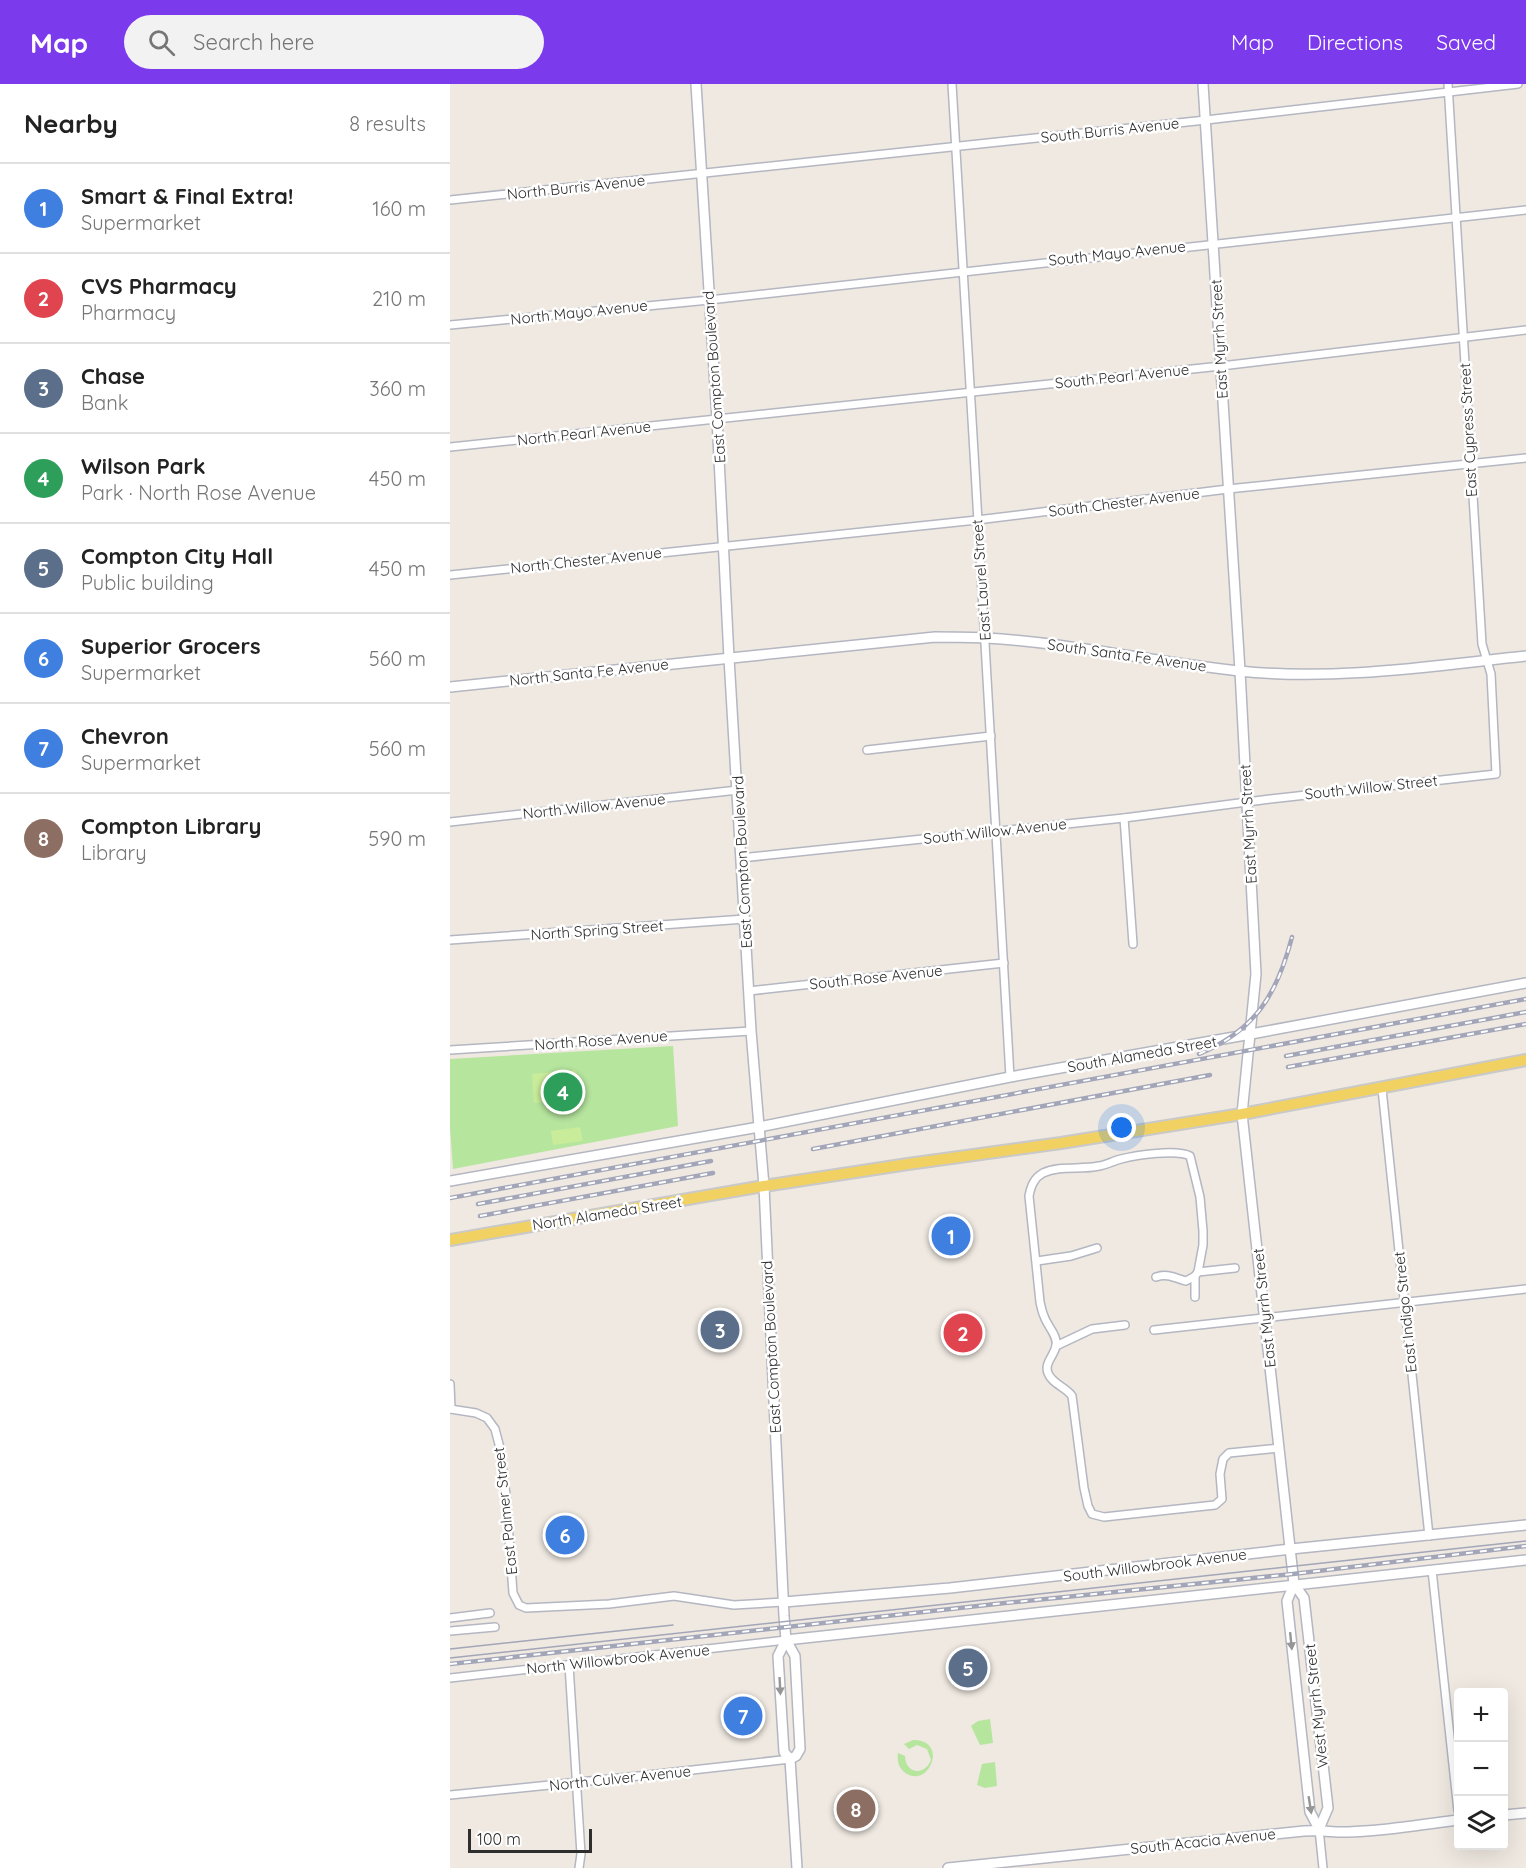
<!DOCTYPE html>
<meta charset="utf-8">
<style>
body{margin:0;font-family:Quicksand,sans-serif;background:#f2f2f2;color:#222}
.controls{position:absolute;right:18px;bottom:18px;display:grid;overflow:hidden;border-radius:6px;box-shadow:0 6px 24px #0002}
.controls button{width:54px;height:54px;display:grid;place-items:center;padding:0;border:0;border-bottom:2px solid #e0e0e0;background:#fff;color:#222;font:30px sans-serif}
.scale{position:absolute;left:18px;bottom:15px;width:124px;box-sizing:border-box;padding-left:6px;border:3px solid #2e2e2e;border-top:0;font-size:16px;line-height:21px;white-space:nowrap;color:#2e2e2e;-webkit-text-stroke:4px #fff;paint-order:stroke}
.you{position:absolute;left:672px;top:1044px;width:21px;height:21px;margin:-15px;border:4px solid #fff;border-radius:50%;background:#1a73e8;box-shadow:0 0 0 9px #1a73e833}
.badge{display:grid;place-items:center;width:39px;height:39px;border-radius:50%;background:#7c3aed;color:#fff;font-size:20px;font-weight:700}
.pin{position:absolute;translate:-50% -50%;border:3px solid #fff;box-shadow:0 2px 6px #0006}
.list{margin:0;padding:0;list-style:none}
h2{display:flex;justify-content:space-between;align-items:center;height:78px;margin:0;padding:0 24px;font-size:26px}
h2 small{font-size:20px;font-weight:400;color:#767676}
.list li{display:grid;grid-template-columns:39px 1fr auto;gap:18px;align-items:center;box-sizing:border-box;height:90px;padding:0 24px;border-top:2px solid #e0e0e0}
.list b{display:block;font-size:22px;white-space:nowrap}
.list p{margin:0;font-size:20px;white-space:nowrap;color:#767676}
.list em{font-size:20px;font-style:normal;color:#767676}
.icon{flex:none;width:33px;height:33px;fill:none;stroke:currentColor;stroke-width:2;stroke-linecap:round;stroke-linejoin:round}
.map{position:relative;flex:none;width:1076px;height:1784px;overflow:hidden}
header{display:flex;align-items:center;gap:36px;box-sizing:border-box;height:84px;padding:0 30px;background:#7c3aed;color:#fff}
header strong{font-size:28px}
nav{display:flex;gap:33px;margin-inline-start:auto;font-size:21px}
.search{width:420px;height:54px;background:#f2f2f2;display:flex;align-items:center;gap:15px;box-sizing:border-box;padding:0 21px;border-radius:33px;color:#767676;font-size:22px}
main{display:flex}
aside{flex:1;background:#fff}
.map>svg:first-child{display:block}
.green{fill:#b6e59e}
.pitch{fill:#c9ec9a}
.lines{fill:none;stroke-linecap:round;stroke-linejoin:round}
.street-casing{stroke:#b4b7c1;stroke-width:10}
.secondary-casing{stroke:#b4b7c1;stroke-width:12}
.primary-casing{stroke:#c9c9c9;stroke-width:14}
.street{stroke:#fff;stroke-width:7}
.secondary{stroke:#fff;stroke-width:9}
.primary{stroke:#f2d163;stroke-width:10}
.tram{stroke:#a3a6b8;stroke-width:1.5}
.rail-casing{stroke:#a3a6b8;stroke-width:4.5}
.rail{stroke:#fff;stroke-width:2;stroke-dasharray:7;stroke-linecap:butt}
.oneway{fill:#969696}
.labels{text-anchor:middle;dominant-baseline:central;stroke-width:5;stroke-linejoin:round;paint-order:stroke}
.street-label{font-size:15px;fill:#2e2e2e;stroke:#fff}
</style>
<header>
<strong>Map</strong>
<div class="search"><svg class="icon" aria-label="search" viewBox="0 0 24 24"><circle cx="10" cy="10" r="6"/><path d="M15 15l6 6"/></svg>Search here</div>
<nav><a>Map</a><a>Directions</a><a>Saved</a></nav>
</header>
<main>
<aside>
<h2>Nearby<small>8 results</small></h2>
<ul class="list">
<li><span class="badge" style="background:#3f7fe0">1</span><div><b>Smart &amp; Final Extra!</b><p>Supermarket</p></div><em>160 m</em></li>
<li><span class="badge" style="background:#e0444e">2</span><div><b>CVS Pharmacy</b><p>Pharmacy</p></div><em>210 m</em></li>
<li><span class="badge" style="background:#5c6f8a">3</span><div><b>Chase</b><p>Bank</p></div><em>360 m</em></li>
<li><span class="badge" style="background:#2e9e5b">4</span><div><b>Wilson Park</b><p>Park · North Rose Avenue</p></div><em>450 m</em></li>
<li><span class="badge" style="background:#5c6f8a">5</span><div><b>Compton City Hall</b><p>Public building</p></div><em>450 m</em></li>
<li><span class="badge" style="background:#3f7fe0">6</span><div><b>Superior Grocers</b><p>Supermarket</p></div><em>560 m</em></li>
<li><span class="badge" style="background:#3f7fe0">7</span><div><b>Chevron</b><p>Supermarket</p></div><em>560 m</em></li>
<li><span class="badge" style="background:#8d6e63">8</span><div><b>Compton Library</b><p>Library</p></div><em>590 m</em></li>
</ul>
</aside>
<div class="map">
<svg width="1076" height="1784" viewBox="0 0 1076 1784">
<rect width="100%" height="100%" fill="#efe9e1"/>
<g class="green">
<polygon points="223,962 228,1042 3,1085 0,1044 0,975"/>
<polygon points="540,1635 543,1659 530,1661 521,1642 528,1637"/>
<path d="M463,1656C501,1656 477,1709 453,1687C448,1682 447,1676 448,1669L455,1672C455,1689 474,1693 481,1676L477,1665L467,1661L459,1665L454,1660Z"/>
<polygon points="545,1678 547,1702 535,1704 527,1701 532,1680"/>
</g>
<g class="pitch">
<path d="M125,986C139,1009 121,1044 96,1018L84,1019L82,990Z"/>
<polygon points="130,1043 133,1057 103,1061 101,1047"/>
</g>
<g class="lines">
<g class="street-casing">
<g id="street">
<path d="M502,0C521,331 543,662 560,993"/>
<polyline points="0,116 756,36 1068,0"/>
<polyline points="0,241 259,216 1076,126"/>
<polyline points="0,363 771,282 1076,246"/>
<polyline points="0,491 527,436 778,405 1076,374"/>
<polyline points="417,666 541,652"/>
<polyline points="674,734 683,860"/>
<polyline points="0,738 288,706"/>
<polyline points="291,774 674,734 820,715 1046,690 1041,590 1032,560 998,0"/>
<polyline points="0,856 295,835"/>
<polyline points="299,907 554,879"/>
<polyline points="0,966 301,947"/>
<polyline points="932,1005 979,1452"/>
<polyline points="587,1177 621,1172 647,1164"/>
<polyline points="748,1188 785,1184"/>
<path d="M706,1193C717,1189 725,1194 736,1197L745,1192"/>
<path d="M745,1213V1192L748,1188L753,1161V1147L750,1113L740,1072C727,1065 686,1071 671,1075C663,1077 656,1081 649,1082C631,1086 610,1081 593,1089C584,1094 581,1102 579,1112L590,1218C591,1222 592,1228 594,1232C597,1242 608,1251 606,1262C604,1272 594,1279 598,1289C602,1300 616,1303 622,1312L634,1404L638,1422L642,1430L654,1433L765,1421L772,1415L770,1390L773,1375L779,1369L829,1364"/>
<polyline points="704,1246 1076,1205"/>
<polyline points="606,1262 642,1245 675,1241"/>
<polyline points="0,1300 1,1325"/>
<polyline points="0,1325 26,1329 37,1334 45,1345 50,1364 56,1411 63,1509 69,1521 76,1524 159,1520 224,1512 284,1521 334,1518"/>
<polyline points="982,1486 1008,1727"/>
<polyline points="0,1534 40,1529"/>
<polyline points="0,1547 45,1543"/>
<polyline points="119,1581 131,1770 129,1784"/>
<polyline points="0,1594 336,1556"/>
<polyline points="0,1711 189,1692 340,1675"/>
<polyline points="869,1745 873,1784"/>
</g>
</g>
<g class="secondary-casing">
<g id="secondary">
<polyline points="246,0 267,334 279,574 301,947 314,1102 334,1532 336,1556 345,1572 350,1665 346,1672 340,1675"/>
<polyline points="753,0 790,587 806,890 792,1030 844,1500 854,1514 878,1724 869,1745"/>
<path d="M0,603L485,553C502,553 519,553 536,554C621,559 705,578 789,587C885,597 981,582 1076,572"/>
<polyline points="0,1097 309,1043 560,993 801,950 1076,899"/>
<polyline points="844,1500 837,1517 860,1728 869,1745"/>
<polyline points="334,1518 500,1504 841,1465 1076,1441"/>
<polyline points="336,1556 1076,1476"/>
<polyline points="336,1556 328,1572 334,1668 340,1675 347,1784"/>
<polyline points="1054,1731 1076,1729"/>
<path d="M498,1784L854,1747C866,1746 876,1747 887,1748C927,1748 969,1741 1008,1736"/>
</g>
</g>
<g class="primary-casing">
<polyline id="primary" points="0,1156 314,1102 458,1080 611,1059 792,1030 1076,976"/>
</g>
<use href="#street" class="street"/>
<use href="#secondary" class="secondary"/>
<use href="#primary" class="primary"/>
<g class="tram">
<polyline points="0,1565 223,1541"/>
<polyline points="0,1574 1076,1457"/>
</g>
<g class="rail-casing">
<g id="rail">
<path d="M749,970C806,946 827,910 842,853"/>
<polyline points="836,972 1076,928"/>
<polyline points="838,983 1076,940"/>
<polyline points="363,1065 760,991"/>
<polyline points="0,1114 1076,915"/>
<polyline points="28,1120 261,1077"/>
<polyline points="30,1132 263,1089"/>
<polyline points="0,1580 555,1519 843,1490 1076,1462"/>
</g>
</g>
<use href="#rail" class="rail"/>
</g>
<defs><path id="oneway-solid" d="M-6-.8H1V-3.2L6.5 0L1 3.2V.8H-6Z" transform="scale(1.5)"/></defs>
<g class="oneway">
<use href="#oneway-solid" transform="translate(841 1557) rotate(84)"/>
<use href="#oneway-solid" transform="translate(330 1602) rotate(87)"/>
<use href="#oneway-solid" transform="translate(860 1721) rotate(81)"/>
</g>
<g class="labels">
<g class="street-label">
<text transform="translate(660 46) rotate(-6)">South Burris Avenue</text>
<text transform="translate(126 103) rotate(-6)">North Burris Avenue</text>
<text transform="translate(667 169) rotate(-6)">South Mayo Avenue</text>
<text transform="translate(129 228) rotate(-6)">North Mayo Avenue</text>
<text transform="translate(769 255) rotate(-93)">East Myrrh Street</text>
<text transform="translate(672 292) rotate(-6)">South Pearl Avenue</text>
<text transform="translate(264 293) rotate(-94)">East Compton Boulevard</text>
<text transform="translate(1018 346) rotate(-93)">East Cypress Street</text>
<text transform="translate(134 349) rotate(-6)">North Pearl Avenue</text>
<text transform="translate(674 418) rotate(-7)">South Chester Avenue</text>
<text transform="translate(136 476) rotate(-6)">North Chester Avenue</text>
<text transform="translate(531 496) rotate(-94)">East Laurel Street</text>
<text transform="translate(677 571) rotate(8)">South Santa Fe Avenue</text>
<text transform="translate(139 588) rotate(-6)">North Santa Fe Avenue</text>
<text transform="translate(921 703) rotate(-6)">South Willow Street</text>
<text transform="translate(144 722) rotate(-6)">North Willow Avenue</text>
<text transform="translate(798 740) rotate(-93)">East Myrrh Street</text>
<text transform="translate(545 747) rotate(-6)">South Willow Avenue</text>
<text transform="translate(292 778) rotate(-93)">East Compton Boulevard</text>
<text transform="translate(147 846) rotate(-4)">North Spring Street</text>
<text transform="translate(426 893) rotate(-6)">South Rose Avenue</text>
<text transform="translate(151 956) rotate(-4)">North Rose Avenue</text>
<text transform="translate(692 970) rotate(-10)">South Alameda Street</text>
<text transform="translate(157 1129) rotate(-9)">North Alameda Street</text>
<text transform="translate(814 1224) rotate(-96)">East Myrrh Street</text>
<text transform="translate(955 1228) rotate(-96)">East Indigo Street</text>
<text transform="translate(321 1263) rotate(-93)">East Compton Boulevard</text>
<text transform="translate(55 1427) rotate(-96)">East Palmer Street</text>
<text transform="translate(705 1481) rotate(-7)">South Willowbrook Avenue</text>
<text transform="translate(168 1575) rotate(-6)">North Willowbrook Avenue</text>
<text transform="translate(866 1622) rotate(-96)">West Myrrh Street</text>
<text transform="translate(170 1694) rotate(-6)">North Culver Avenue</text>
<text transform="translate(753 1757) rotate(-6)">South Acacia Avenue</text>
</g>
</g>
</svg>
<div class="controls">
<button>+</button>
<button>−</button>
<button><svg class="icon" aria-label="layers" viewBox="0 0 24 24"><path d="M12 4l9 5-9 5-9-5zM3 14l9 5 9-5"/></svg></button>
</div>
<div class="scale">100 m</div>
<div class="you"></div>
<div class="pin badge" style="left:501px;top:1152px;background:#3f7fe0">1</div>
<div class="pin badge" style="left:513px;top:1249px;background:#e0444e">2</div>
<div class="pin badge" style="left:270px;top:1246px;background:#5c6f8a">3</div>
<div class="pin badge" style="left:113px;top:1008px;background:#2e9e5b">4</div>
<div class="pin badge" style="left:518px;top:1584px;background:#5c6f8a">5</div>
<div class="pin badge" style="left:115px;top:1451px;background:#3f7fe0">6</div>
<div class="pin badge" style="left:293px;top:1632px;background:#3f7fe0">7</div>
<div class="pin badge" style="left:406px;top:1725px;background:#8d6e63">8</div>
</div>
</main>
